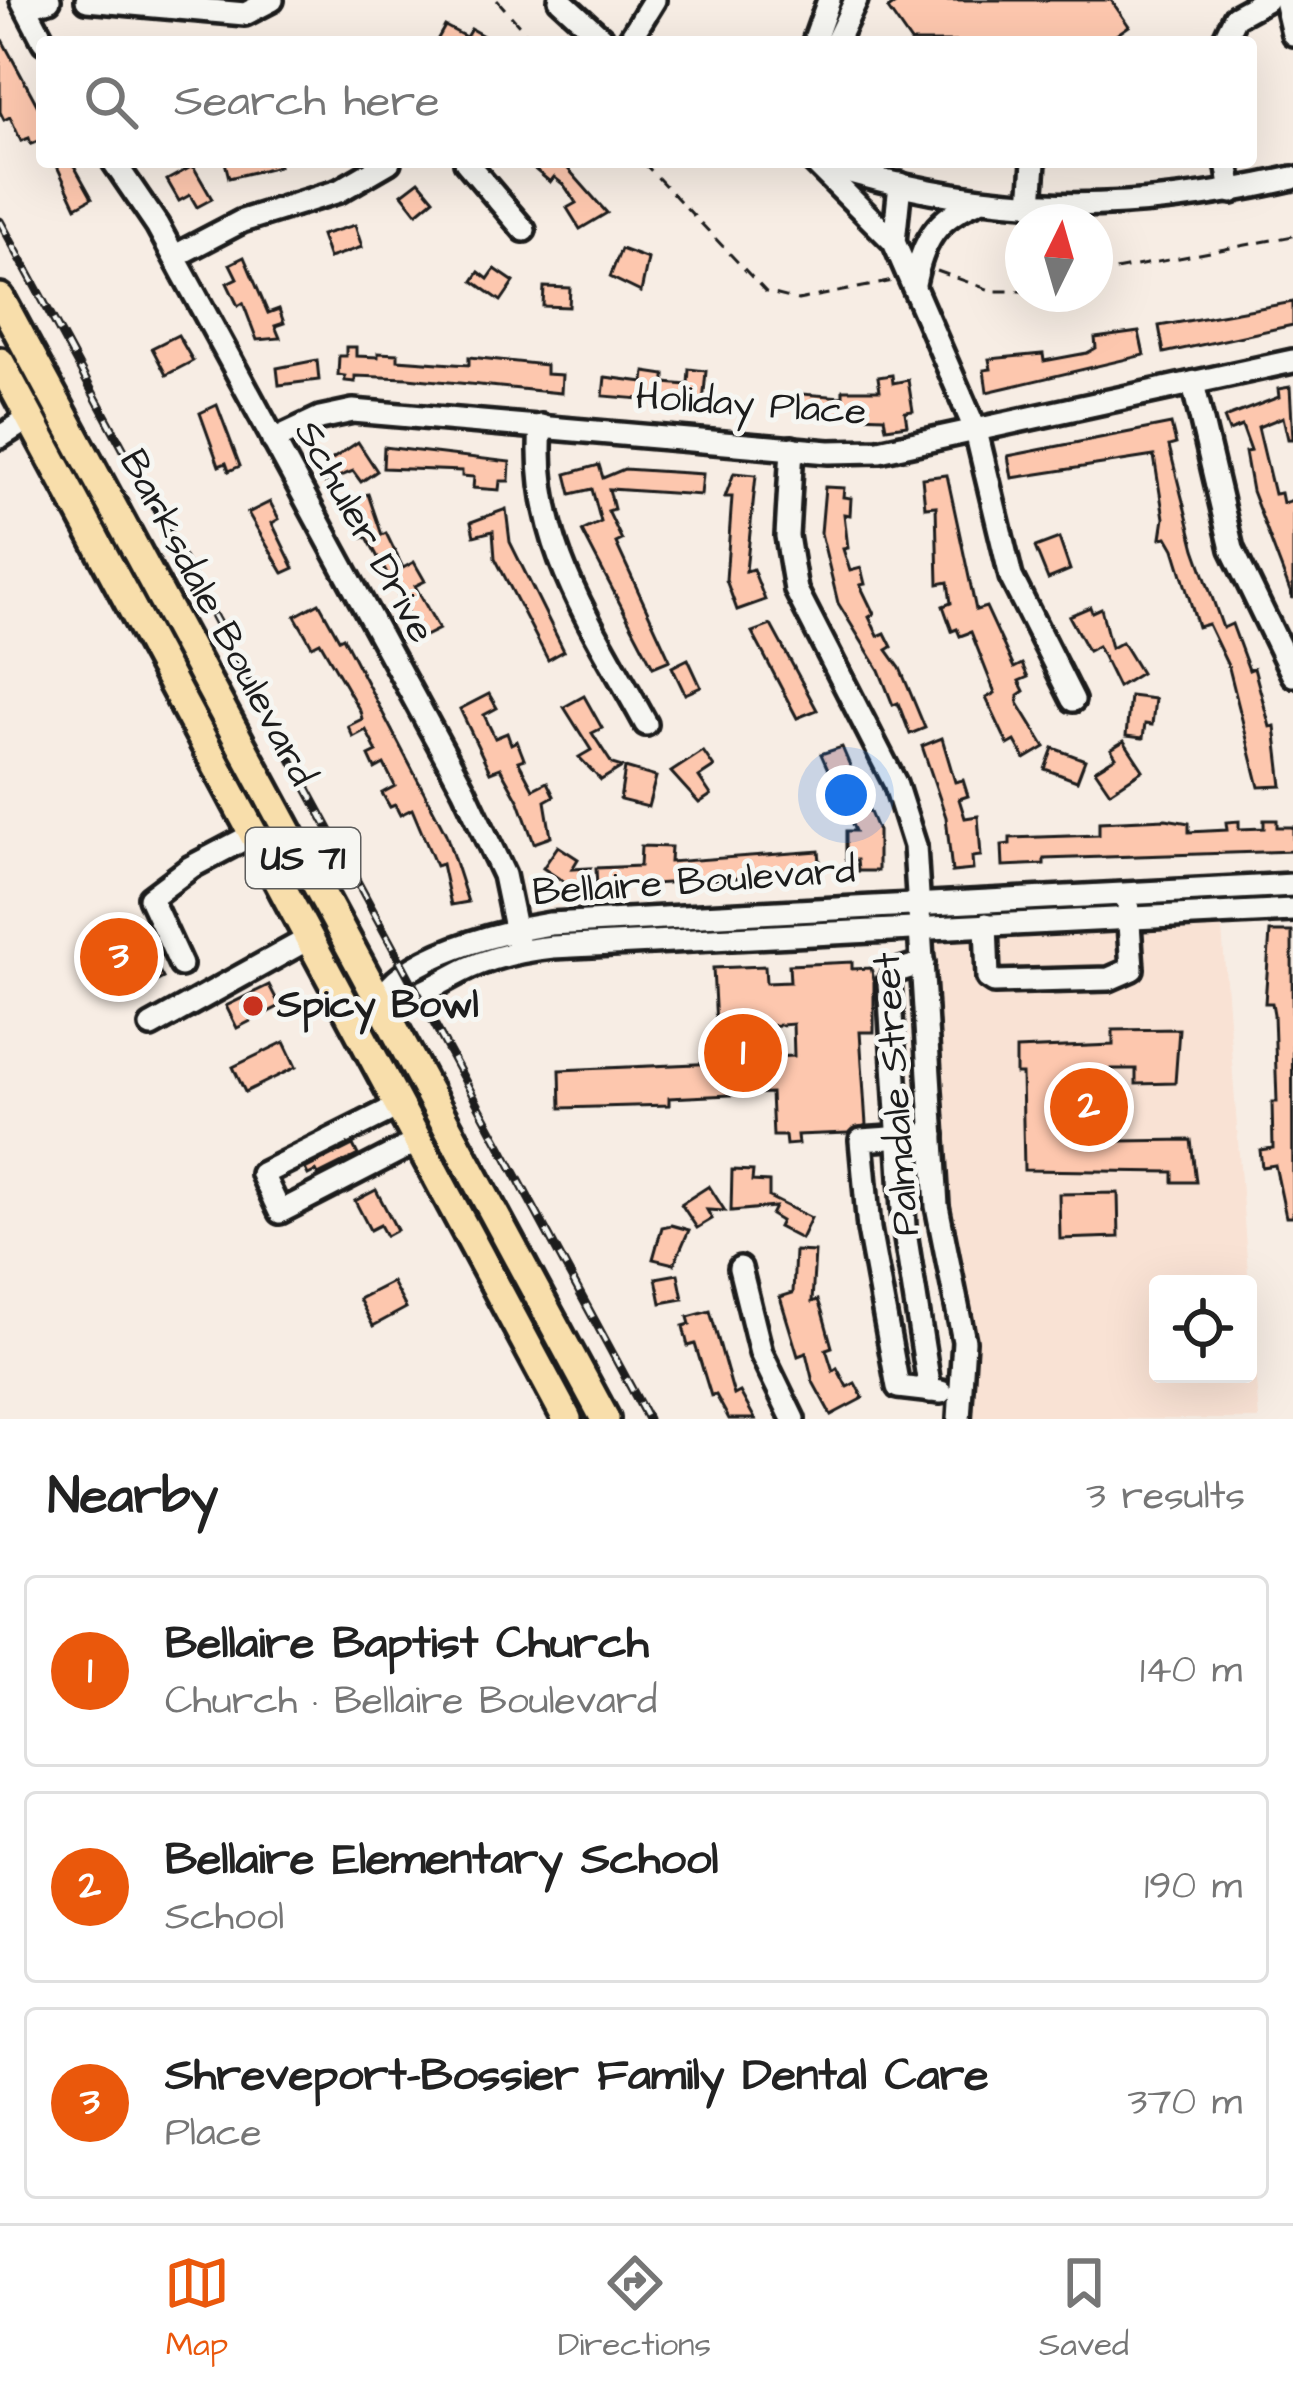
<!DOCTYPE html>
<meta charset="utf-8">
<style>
body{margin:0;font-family:"Architects Daughter",sans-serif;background:#f2f2f2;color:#222}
.controls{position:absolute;right:36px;bottom:36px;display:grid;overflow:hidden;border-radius:12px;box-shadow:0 12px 48px #0002}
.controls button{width:108px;height:108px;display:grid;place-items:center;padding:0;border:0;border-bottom:3px solid #e0e0e0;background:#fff;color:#222;font:60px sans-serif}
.compass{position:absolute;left:1005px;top:204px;width:108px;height:108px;border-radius:50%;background:#fff;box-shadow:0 12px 48px #0002;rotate:5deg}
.you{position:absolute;left:846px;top:795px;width:42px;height:42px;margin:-30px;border:9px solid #fff;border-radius:50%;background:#1a73e8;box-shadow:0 0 0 18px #1a73e833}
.badge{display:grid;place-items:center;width:78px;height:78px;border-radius:50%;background:#ea580c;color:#fff;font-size:39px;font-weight:700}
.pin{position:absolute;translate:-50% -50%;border:6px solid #fff;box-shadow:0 3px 12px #0006}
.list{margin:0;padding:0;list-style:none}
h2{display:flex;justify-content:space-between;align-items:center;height:156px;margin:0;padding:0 48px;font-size:51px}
h2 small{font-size:39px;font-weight:400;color:#767676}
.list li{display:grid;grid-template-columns:78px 1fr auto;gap:36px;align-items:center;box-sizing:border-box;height:192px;margin:0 24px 24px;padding:0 24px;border:3px solid #e0e0e0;border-radius:12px}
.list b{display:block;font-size:45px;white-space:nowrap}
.list p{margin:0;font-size:39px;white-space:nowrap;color:#767676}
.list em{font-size:39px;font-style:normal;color:#767676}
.icon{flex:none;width:66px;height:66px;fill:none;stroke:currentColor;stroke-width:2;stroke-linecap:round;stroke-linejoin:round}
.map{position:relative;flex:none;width:1293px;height:1419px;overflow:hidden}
.search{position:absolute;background:#fff;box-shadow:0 12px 48px #0002;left:36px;right:36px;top:36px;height:132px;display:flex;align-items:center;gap:30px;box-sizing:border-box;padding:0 42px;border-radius:12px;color:#767676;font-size:45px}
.sheet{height:804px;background:#fff}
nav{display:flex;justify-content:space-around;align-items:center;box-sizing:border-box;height:168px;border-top:3px solid #e0e0e0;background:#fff;font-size:33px;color:#767676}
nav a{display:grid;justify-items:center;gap:6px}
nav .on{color:#ea580c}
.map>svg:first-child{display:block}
.built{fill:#f9e2d4;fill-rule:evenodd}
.building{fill:#fdc7ae;stroke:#1c1c1c;stroke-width:3;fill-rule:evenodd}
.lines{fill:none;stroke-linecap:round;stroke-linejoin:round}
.minor-casing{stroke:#1c1c1c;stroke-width:30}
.major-casing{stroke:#1c1c1c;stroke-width:36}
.path{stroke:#1c1c1c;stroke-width:3;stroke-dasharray:12 9;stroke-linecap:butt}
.minor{stroke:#f6f6f2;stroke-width:21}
.major{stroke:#f8deab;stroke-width:27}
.rail-casing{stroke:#1c1c1c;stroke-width:9}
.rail{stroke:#f6f6f2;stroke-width:4.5;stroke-dasharray:14;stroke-linecap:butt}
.poi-dot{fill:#c8321e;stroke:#f6f6f2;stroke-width:4.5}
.labels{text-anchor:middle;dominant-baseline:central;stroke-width:10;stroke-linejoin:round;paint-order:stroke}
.shield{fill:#f6f6f2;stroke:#5d5d5c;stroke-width:3}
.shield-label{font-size:36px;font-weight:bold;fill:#1c1c1c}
.street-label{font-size:39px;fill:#1c1c1c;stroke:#f6f6f2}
.poi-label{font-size:39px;font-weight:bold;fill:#1c1c1c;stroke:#f6f6f2;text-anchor:start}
</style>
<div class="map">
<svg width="1293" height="1419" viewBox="0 0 1293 1419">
<rect width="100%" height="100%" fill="#f7ede4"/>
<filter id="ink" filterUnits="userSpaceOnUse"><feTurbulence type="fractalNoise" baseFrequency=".00833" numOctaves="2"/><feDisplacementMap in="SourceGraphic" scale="24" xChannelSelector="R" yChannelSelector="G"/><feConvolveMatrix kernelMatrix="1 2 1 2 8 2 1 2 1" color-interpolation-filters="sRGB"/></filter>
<g filter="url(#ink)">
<path class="built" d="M1221,915L1259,1419H967L929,930ZM1158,1284H1248V1374H1158Z"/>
<g class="building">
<polygon points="901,0 1111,0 1129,26 1106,42 911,42 888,9"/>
<polygon points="445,26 466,37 471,29 494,42 436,42"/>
<polygon points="0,36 42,114 42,140 31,144 29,138 21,141 10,117 4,120 0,112"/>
<polygon points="55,162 72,162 92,198 76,207"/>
<polygon points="225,162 278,162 279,166 229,178"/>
<polygon points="526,162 562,162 607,213 580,229 567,208 576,203 564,185 554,177 550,182"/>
<polygon points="193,166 212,199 197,207 190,195 179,201 167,180"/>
<polygon points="419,181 434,199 417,213 402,194"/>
<polygon points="355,225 362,247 329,258 321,235"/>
<polygon points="621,249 648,259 641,292 610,277"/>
<polygon points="244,257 268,313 279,309 284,323 275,326 280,338 257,340 243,303 238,306 227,283 237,278 230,264"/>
<polygon points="495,269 514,282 501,301 473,281 479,272 488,279"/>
<polygon points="544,287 570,288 569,307 543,306"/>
<polygon points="1293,302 1293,325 1164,353 1159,326"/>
<polygon points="1139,332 1144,355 987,392 984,370 991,369 989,359 1043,354 1044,361 1087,353 1096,348 1095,338"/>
<polygon points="178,335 193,361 166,375 152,348"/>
<polygon points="346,347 356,347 356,356 378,357 378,353 398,354 398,360 453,364 469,365 469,357 546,365 546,374 562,375 561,393 408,378 355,376 355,382 345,381 345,376 338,375 339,356 346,356"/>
<polygon points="317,360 319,380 279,385 277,368"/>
<polygon points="689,369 706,371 703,404 603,396 605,377 644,382 645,372 665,375 665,383 688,385"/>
<polygon points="892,375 893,383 908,380 913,411 905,412 907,425 886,428 884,417 800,414 802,394 843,397 843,390 880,390 878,377"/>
<polygon points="1290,387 1293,439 1288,439 1283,417 1258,427 1274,494 1281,493 1283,503 1293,500 1293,599 1252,491 1245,452 1251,451 1242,426 1229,431 1224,418 1279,397 1278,389"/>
<polygon points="217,405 240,466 229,471 226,463 219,466 200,413"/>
<polygon points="1171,424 1176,444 1169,446 1195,549 1223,628 1232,624 1249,670 1254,668 1270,727 1275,726 1282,786 1259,787 1229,668 1208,624 1198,627 1174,549 1167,537 1161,538 1164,518 1154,456 1012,478 1008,456"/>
<polygon points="358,442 377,471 361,482 353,471 324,483 316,470"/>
<polygon points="384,447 510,462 509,481 500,481 499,490 473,488 474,477 462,476 462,471 383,468"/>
<polygon points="599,465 603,478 624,469 703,474 701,495 609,489 614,509 608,511 622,540 616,543 670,660 653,667 582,531 601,522 592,489 571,494 566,474"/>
<polygon points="734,473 756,475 746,571 753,569 765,600 737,610 726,580 732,497 725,497"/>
<polygon points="947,475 976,610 986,607 1014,668 1022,664 1028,677 1019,681 1024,691 1018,695 1018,703 1045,747 1025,759 1015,741 1008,745 986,698 995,693 971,632 960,636 957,629 952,631 943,606 951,603 948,582 938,584 936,506 925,507 922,478"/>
<polygon points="825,487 844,488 843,497 851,498 850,515 844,514 848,548 843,549 850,571 861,568 865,584 860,585 874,614 869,617 878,636 885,633 892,647 887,650 900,668 925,728 910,734 898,703 893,705 879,670 838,603 821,533"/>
<polygon points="368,494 382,535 386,533 403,568 414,562 425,581 415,586 439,629 421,638 367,537 362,538 349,500"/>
<polygon points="270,502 279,519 272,523 294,568 283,573 248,513"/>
<polygon points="506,509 510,542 564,651 548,660 495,558 493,531 474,536 471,522"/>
<polygon points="1059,538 1070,570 1048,579 1035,547"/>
<polygon points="319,603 339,639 343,637 446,834 468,902 451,905 442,864 436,866 412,809 400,815 395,805 390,807 382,793 395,786 384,764 375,769 369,756 377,752 366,730 353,737 348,726 362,719 360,711 320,642 312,646 295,616"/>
<polygon points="1090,607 1092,612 1101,608 1111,648 1122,642 1141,673 1118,687 1098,646 1088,651 1069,616"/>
<polygon points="771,625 817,710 797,718 752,632"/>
<polygon points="688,659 701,687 685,694 672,667"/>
<polygon points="489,694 497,708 484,715 495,738 507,733 511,744 517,741 524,759 518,761 533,789 547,782 554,796 545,801 551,837 534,843 519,802 500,768 490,772 460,709"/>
<polygon points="584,696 602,728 592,733 612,764 622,767 601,780 579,757 591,750 564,707"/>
<polygon points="1130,696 1155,699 1152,725 1145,724 1143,738 1126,736"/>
<polygon points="942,738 955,782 963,780 968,796 959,799 965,818 978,816 981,856 972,857 973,870 952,872 946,817 922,746"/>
<polygon points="1124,741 1143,770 1110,792 1095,770 1116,757 1111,749"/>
<polygon points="842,747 878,831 878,871 858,871 857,860 846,860 846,831 855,831 821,754"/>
<polygon points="1053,748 1085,760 1077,781 1045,769"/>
<polygon points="703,751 714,767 699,777 711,795 699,803 671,772"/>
<polygon points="625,768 656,777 648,807 620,800"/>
<polygon points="1166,819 1189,823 1189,832 1227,830 1226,822 1239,821 1239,829 1264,828 1264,820 1277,820 1277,827 1293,827 1293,851 1044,859 1044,864 1003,866 1002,845 1010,844 1010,838 1099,835 1099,822"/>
<polygon points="558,846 578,859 572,869 590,868 576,890 543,868"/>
<polygon points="641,846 671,847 670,862 819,851 821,872 597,888 596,868 640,866"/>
<polygon points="132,920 163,978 121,1000 103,966 94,971 81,947"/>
<polygon points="1270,932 1292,932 1293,1217 1286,1217 1275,1165 1262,1167 1260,1150 1273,1148 1272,1102 1277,1102 1274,1014 1272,1003 1265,1003"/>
<path d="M852,962V969L871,968L874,980V1032H860L866,1125L848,1133L797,1135L798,1144L786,1145L785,1136H773L771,1093L669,1098V1105L561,1108L560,1070L718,1063L713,968L765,966L766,983L790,982L789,965ZM793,1024L794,1056L770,1057L768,1026Z"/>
<polygon points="269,985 280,1006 237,1028 226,1006"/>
<polygon points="1179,1029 1175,1083 1136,1084 1136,1069 1112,1069 1113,1129 1120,1129 1120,1141 1191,1140 1196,1182 1173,1182 1173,1172 1024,1170 1022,1074 1016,1074 1016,1049 1113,1045 1113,1030"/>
<polygon points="284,1042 296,1067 245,1092 233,1067"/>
<polygon points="353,1145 358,1155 318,1175 316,1171 308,1175 305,1169"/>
<polygon points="732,1170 753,1171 752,1181 769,1182 769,1197 811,1218 801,1239 778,1227 781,1221 771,1215 775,1207 731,1211"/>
<polygon points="709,1186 725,1211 707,1210 712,1219 697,1228 681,1204"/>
<polygon points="376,1190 397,1230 386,1236 380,1225 370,1230 355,1201"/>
<polygon points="1118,1193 1119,1237 1060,1239 1059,1194"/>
<polygon points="671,1225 689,1230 674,1264 653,1259 662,1227"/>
<polygon points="795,1251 815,1252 812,1302 818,1300 822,1311 832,1347 826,1349 833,1371 837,1368 847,1387 855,1383 863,1398 831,1415 813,1382 806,1353 798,1356 780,1297 793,1293"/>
<polygon points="678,1274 683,1299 661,1303 656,1278"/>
<polygon points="392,1282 406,1308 373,1326 359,1299"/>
<polygon points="710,1311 734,1395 740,1392 755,1419 729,1419 716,1395 711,1396 695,1344 688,1346 683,1326 690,1324 688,1317"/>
</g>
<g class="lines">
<g class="minor-casing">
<g id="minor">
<polyline points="22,0 44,42"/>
<polyline points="87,0 245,14 272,0"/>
<polyline points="560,0 606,42"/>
<polyline points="1285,0 1293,34"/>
<polyline points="26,7 49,0"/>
<polyline points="628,42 654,0"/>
<polyline points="814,42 829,0"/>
<polyline points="836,42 856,0"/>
<polyline points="1223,42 1235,17 1266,0"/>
<polyline points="114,162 157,225 464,790 504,875 518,942"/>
<polyline points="466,162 524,230"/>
<polyline points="814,162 894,242 976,431 1011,577 1073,700"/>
<polyline points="1227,162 1232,192"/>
<path d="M827,165C989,216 1129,215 1293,178"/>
<polyline points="1031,205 1034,162"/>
<polyline points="894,242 900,184"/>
<polyline points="175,256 242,221 339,191 389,162"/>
<path d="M914,284C923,240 936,218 978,201"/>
<polyline points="1193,383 1232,549 1293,675"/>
<path d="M541,426C531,543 593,626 646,724"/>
<polyline points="0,437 30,418"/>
<polyline points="273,440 320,418 353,411 829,452 879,451 1293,361"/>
<polyline points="792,448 787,536 796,590 895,783 915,846 937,1206 964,1341 959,1419"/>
<path d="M1293,885L550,924C504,931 400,956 380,1002C413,1003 439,982 469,968C496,956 523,950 553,947L1293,910"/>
<polyline points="986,924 988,978 994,982 1109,979 1132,969 1128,908"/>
<polyline points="923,963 894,972 889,982 904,1226 930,1391"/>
<polyline points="181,965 150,898 191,867 252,835"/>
<polyline points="151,1026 308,939"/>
<polyline points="398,1106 262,1174 280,1212 418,1141"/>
<polyline points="933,1135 861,1140 869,1229 898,1387 941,1392"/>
<polyline points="740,1268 761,1353 793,1419"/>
</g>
</g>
<g class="major-casing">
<g id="major">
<polyline points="0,298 605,1419"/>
<polyline points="0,362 567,1419"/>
</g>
</g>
<g class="path">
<polyline points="497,0 534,42"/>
<polyline points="643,162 766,292 798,300 893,281"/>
<polyline points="937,271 993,291 1023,291"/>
<polyline points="1095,274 1293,236"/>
</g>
<use href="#minor" class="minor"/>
<use href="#major" class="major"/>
<g class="rail-casing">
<polyline id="rail" points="0,221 648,1419"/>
</g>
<use href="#rail" class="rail"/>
</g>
</g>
<circle class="poi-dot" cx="253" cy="1006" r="12"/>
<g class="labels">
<rect class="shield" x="246" y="828" width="114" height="60" rx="9"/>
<g class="shield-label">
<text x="303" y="858">US 71</text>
</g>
<g class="street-label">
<text transform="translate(751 405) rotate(4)">Holiday Place</text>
<text transform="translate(364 532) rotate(61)">Schuler Drive</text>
<text transform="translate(217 618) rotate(62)">Barksdale Boulevard</text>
<text transform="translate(694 882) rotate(-4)">Bellaire Boulevard</text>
<text transform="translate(897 1094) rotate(-94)">Palmdale Street</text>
</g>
<g class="poi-label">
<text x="277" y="1006">Spicy Bowl</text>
</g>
</g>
</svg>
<div class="controls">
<button><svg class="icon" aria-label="locate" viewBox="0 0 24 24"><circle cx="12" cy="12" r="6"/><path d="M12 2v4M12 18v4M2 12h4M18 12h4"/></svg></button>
</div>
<svg class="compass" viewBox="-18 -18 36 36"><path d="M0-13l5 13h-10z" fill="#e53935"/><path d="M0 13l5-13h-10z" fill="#767676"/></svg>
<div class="you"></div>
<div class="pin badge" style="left:743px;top:1053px">1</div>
<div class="pin badge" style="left:1089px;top:1107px">2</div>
<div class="pin badge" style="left:119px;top:957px">3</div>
<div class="search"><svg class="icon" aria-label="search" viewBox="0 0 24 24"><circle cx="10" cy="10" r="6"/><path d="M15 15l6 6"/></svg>Search here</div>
</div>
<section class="sheet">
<h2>Nearby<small>3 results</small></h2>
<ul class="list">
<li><span class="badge">1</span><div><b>Bellaire Baptist Church</b><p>Church · Bellaire Boulevard</p></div><em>140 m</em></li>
<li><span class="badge">2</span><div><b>Bellaire Elementary School</b><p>School</p></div><em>190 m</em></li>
<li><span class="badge">3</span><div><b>Shreveport-Bossier Family Dental Care</b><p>Place</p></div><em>370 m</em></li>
</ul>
</section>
<nav>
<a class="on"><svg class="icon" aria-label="map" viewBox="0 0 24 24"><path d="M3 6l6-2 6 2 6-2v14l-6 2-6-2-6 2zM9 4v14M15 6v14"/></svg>Map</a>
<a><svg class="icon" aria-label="directions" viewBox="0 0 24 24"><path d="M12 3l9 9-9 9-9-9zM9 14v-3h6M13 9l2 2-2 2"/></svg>Directions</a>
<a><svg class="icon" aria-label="saved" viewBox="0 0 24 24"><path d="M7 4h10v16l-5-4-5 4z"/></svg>Saved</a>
</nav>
